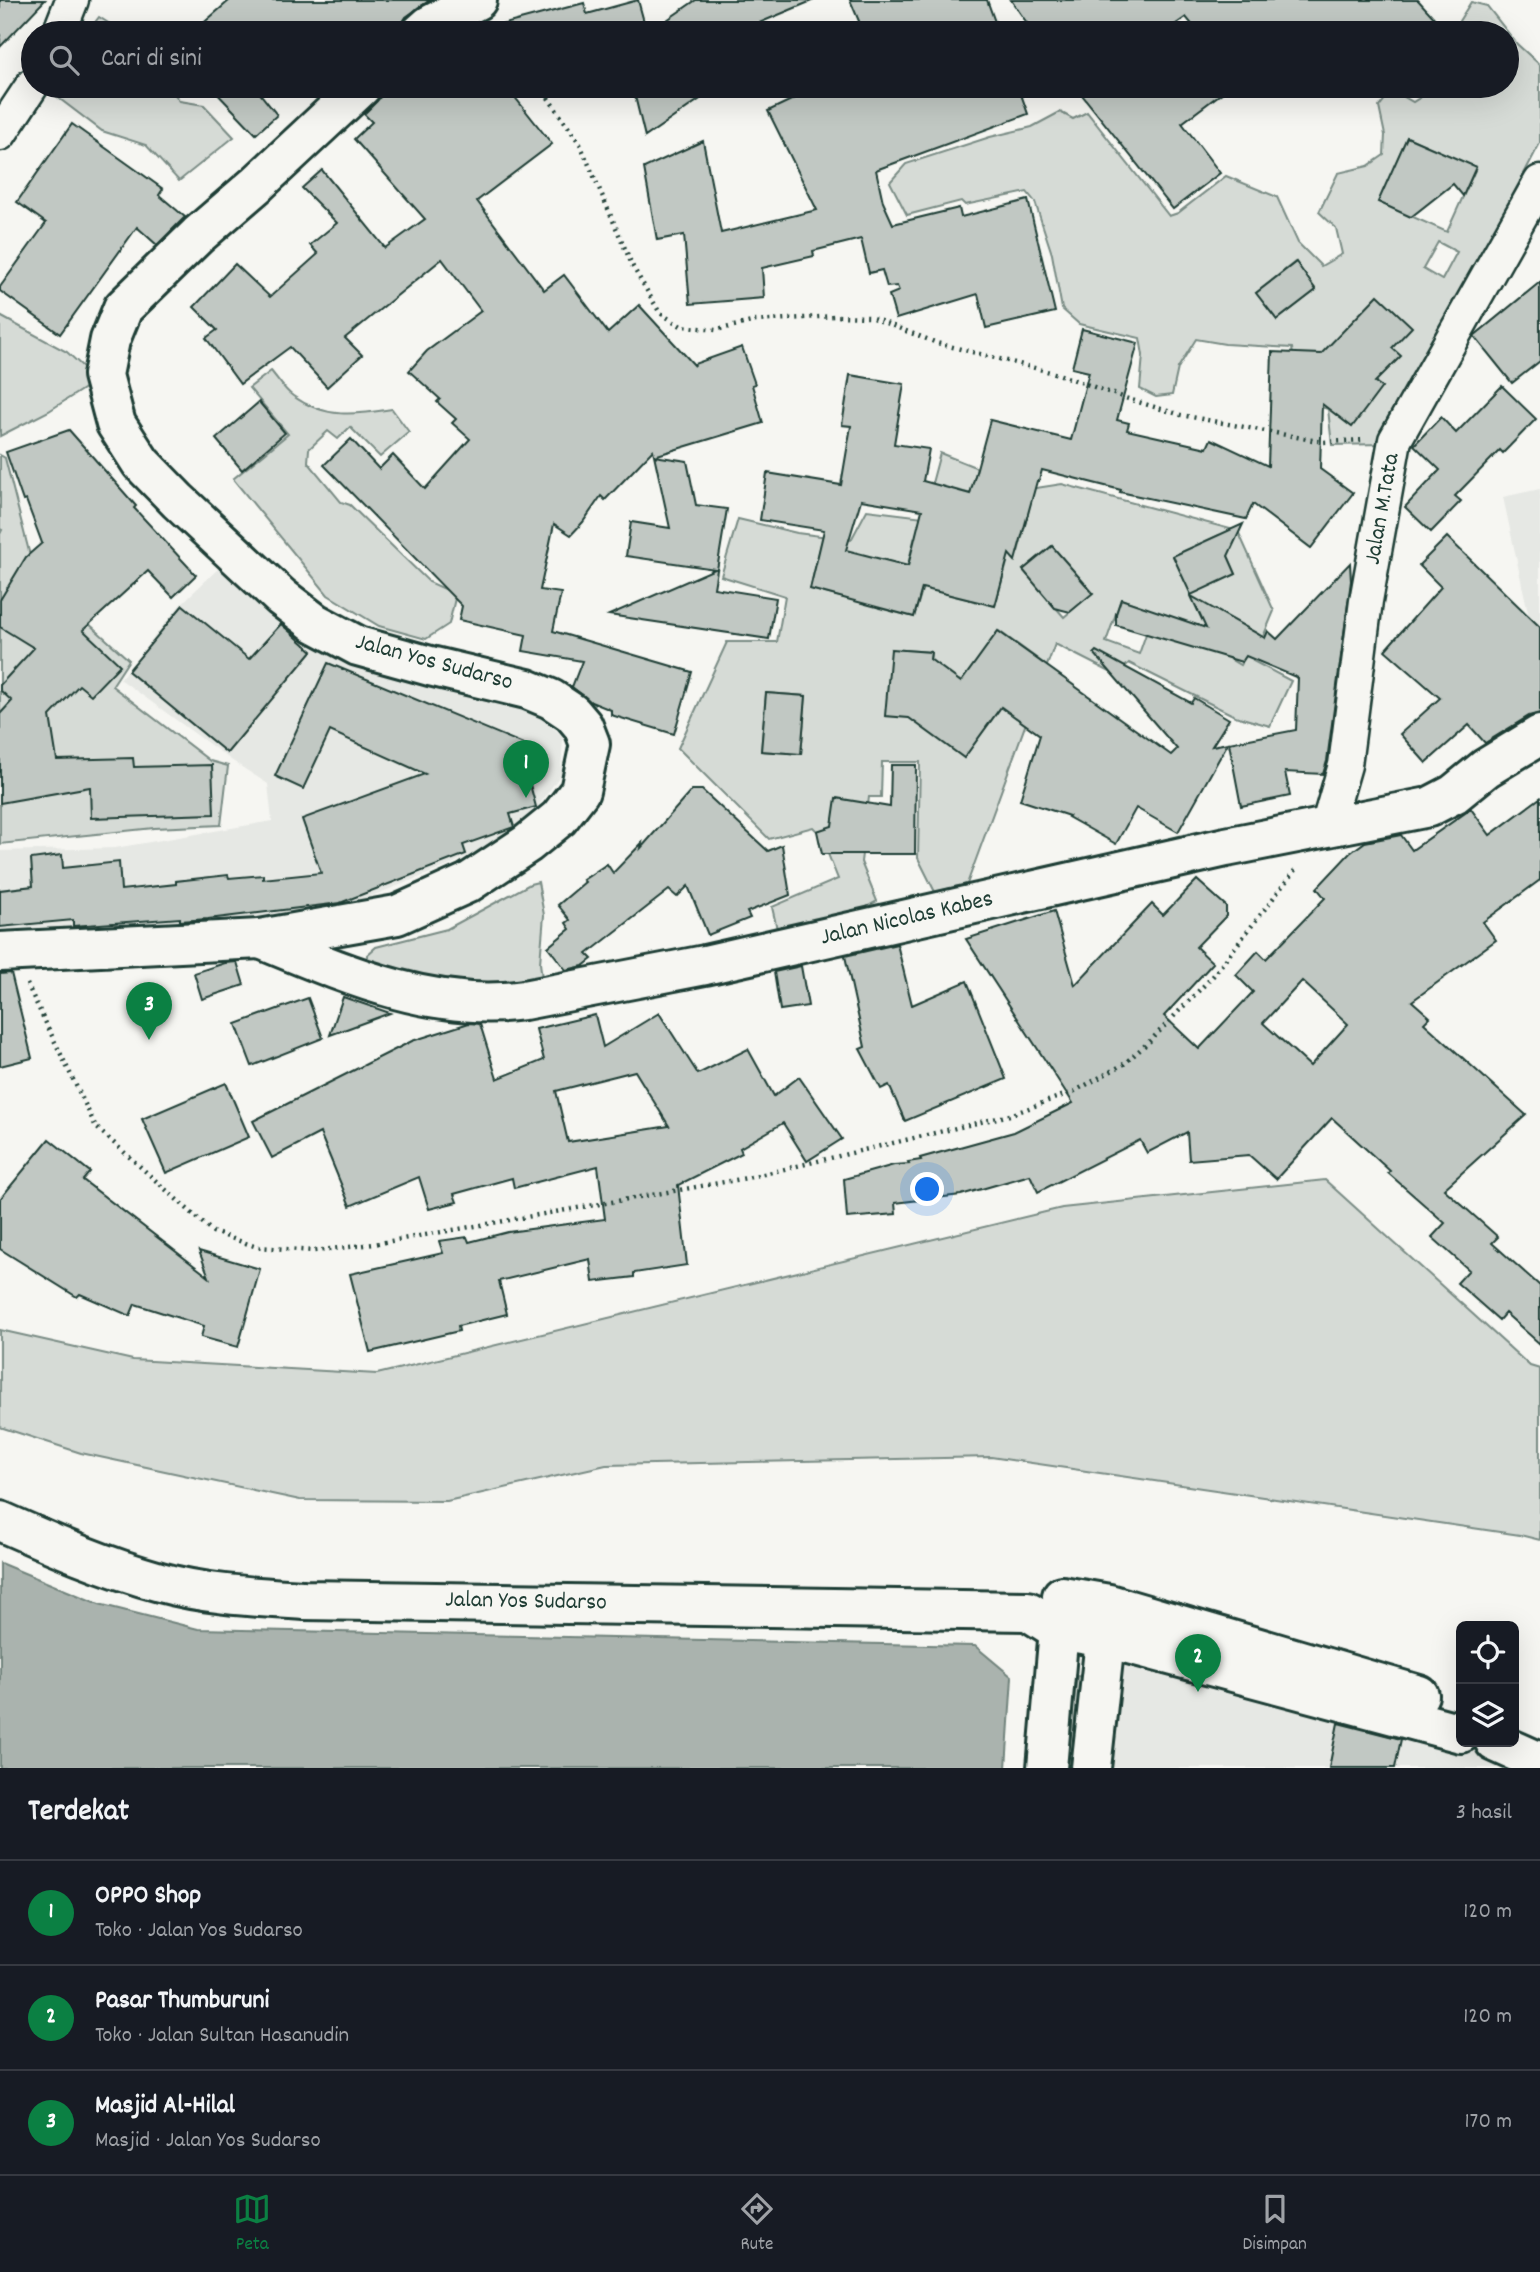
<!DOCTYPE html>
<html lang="id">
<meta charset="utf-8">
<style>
body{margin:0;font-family:Dekko,sans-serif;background:#242831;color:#f1f3f6}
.controls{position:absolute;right:21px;bottom:21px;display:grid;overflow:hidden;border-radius:10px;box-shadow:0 7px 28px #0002}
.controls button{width:63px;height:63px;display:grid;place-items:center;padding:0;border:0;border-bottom:2px solid #363941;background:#171b24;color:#f1f3f6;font:35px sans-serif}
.you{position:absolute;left:928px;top:1190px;width:24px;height:24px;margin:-18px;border:5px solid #fff;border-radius:50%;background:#1a73e8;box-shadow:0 0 0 10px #1a73e833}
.badge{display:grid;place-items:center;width:46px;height:46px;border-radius:50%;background:#0b8043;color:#fff;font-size:23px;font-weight:700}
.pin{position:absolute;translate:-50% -58px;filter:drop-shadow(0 2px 4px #0008)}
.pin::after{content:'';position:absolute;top:37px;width:24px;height:21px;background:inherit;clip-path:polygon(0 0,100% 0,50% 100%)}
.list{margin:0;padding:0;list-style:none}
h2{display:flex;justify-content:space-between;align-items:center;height:91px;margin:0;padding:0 28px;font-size:30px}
h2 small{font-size:23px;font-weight:400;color:#9ea1a6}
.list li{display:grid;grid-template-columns:46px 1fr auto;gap:21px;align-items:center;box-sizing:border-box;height:105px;padding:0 28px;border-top:2px solid #363941}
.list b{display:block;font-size:26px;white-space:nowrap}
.list p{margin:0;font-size:23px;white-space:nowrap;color:#9ea1a6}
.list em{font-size:23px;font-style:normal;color:#9ea1a6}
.icon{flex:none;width:38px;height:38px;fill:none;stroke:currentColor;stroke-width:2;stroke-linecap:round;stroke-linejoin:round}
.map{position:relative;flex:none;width:1540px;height:1768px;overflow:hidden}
.search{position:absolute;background:#171b24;box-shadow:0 7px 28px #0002;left:21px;right:21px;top:21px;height:77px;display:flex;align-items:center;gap:18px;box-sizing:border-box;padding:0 24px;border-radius:38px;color:#9ea1a6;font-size:26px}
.sheet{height:406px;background:#171b24}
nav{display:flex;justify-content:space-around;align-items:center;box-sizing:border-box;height:98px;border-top:2px solid #363941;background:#171b24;font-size:19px;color:#9ea1a6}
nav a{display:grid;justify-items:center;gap:4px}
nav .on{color:#0b8043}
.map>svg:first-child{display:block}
.built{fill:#e6e8e4}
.green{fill:#d6dbd6;stroke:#7a8c85;stroke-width:2;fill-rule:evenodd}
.water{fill:#aab3ae;stroke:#72847d;stroke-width:2}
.building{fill:#c1c8c3;stroke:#1f3d34;stroke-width:2;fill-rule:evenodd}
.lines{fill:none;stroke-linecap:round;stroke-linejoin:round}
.minor-casing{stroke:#1f3d34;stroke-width:37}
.major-casing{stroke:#1f3d34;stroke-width:44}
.path{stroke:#1f3d34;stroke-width:4.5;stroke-dasharray:2 5;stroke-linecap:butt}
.minor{stroke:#f6f6f2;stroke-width:32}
.major{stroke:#f6f6f2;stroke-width:38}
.labels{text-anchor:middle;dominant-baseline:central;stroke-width:5;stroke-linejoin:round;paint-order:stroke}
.street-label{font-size:24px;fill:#1f3d34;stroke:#f6f6f2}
</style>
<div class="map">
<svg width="1540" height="1768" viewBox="0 0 1540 1768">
<rect width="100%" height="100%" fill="#f6f6f2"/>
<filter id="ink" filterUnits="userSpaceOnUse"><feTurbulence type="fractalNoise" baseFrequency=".0143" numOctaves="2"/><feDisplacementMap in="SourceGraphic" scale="14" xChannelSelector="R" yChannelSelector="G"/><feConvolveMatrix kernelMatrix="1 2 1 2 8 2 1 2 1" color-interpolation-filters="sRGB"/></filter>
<g filter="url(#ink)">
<g class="built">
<polygon points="1540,489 1540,641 1531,626 1503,497"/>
<polygon points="218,569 287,615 522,708 545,720 563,737 561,774 532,815 497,841 448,866 331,912 242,921 0,931 0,851 115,848 272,821 268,784 231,760 120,679 180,605"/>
<polygon points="1114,1646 1474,1742 1531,1768 1098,1768"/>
</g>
<g class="green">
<path d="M1471,2L1487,6L1517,44L1540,65V143L1383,444L1332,445L1328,409L1299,401L1292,348L1225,344L1196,339L1178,368L1172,395L1156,397L1140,389L1143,355L1140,338L1079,324L1062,309L1052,254L1035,202L1027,192L965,205L961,201L907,215L890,182L906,164L990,137L1032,127L1060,112L1073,119L1087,112L1169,216L1178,213L1226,176L1277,197L1298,243L1321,266L1342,254L1336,228L1319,212L1338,173L1368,166L1384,155L1385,135L1379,107L1392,90L1413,102L1438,86H1507V33H1465L1459,21ZM1407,137L1476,168L1447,232L1379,202ZM1438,242L1457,252L1442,280L1423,269ZM1295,262L1316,290L1277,320L1256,293Z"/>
<polygon points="99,17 124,33 87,33"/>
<polygon points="56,86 168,86 180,101 204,105 234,137 179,181 146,145 102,131 52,93"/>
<polygon points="0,316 67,352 97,380 49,411 0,436"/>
<path d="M271,371C278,379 284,390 293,396C325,419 355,415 392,409L409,432L380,457L350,427L338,439L328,431L309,449L308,462L341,502L350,505L429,582L456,594L449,624L426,639L379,626L328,595L233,479L288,434L249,388Z"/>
<path d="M940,453L1030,489L1062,484L1238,531L1274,611L1253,661L1291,681L1270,726L1235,716L1129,663L1116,675L1055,644L967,884L935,892L918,858L920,762H882L881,797H869L861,862L877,901L859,911L777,929L772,907L838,879L820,834L813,827L769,839L678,748L727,642H777L785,596L721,576L738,519L797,533L851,540L867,510L923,517ZM960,491L1029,509L1018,552L949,535ZM1219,535L1236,574L1191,594L1173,556ZM914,540L931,578L906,572ZM821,544L868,604L810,589ZM1052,546L1092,593L1064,617L1023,570ZM1007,563L995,606L936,591ZM888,571L925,580L914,617L879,608ZM1121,599L1154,611L1139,654L1106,642ZM1217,611L1258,634L1240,665L1200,641ZM999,631L1043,663L1008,712L963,680ZM891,649L931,652L925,719ZM960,681L999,710L964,757ZM766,693L806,696L801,754L761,751Z"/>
<polygon points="0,455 5,458 35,575 129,660 112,686 210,761 228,766 221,825 154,828 0,844 0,534 2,530 0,529"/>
<polygon points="538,882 544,915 540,963 542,978 491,984 408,974 368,963 367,955 376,947 447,929 530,884"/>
<polygon points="1325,1180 1530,1366 1540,1369 1540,1540 1520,1535 991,1457 606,1465 447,1501 300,1500 81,1453 0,1427 0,1330 133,1360 377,1374 1062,1208"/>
<polygon points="1077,1676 1088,1678 1077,1768 1065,1768"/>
</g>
<polygon class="water" points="0,1563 99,1604 198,1629 975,1646 1012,1677 1006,1768 0,1768"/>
<g class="building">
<polygon points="0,0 45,0 0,47"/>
<polygon points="230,0 430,0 406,17 401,25 400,33 192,33"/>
<polygon points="638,0 647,33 502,33 501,25 584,3 587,14"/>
<polygon points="696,0 814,0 735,33 648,33"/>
<polygon points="850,0 987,0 999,33 864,33"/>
<polygon points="1011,0 1418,0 1448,33 1199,33 1186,17 1163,33 1034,33"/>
<polygon points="482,22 491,33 461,33"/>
<polygon points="210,86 254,86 277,115 256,134"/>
<polygon points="383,86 506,86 552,144 477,201 544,290 564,275 608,333 639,305 695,366 694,364 742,347 755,384 752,385 763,423 654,456 687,461 696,505 727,509 714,588 776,598 769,639 609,615 715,569 626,556 631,522 670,528 653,450 605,500 601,496 583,522 571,535 554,524 540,590 561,593 553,631 692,672 674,734 611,715 611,710 591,702 572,687 582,661 523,651 526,635 459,620 462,606 324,465 351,439 379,469 393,455 425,489 470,439 452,423 456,419 437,402 440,399 409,371 427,351 481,311 442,259 345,338 362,355 327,387 290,347 240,384 206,338 217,330 194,307 235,264 270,297 318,254 310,245 337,223 302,188 322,170 385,248 425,219 354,139 372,122 364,114 377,101 383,93"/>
<polygon points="658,86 719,86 645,137 634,92"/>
<polygon points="800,86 1018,86 1028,114 876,170 883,202 893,224 959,208 961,217 1028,200 1055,312 986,328 978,294 896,319 889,295 899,291 897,286 887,287 882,270 869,273 861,239 813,251 814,256 762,268 764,298 690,304 684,235 657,240 644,168 703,141 721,233 817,210 768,111 804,94"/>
<polygon points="1075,86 1231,86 1182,123 1220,173 1173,209"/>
<polygon points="72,124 163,189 159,195 185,217 157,245 137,227 60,334 0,291 0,287 46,223 17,202"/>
<polygon points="1407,137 1476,167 1463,196 1453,184 1411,217 1378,202"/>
<polygon points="1296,262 1316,290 1277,320 1256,293"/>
<polygon points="1540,282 1540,361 1512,383 1474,336"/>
<path d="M1378,295L1412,327L1392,348L1401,356L1375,382L1382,387L1352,427L1322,404L1320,469L1353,493L1311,548L1253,504L1246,519L1120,492L1121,490L1042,470L1039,481H1037L1015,561L1009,554L995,606L922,588L914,617L810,589L824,530L760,520L767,473L841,485L851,426L842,425L850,375L904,384L894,444L929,449L923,481L970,494L990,420L1071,440L1089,372L1072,368L1082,329L1138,343L1117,420L1129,423L1127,430L1207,448L1211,439L1268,466L1272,352L1321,354ZM861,500L922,510L908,566L846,550Z"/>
<polygon points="1502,386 1536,419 1503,453 1500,450 1455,496 1461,501 1431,532 1405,507 1440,470 1414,445 1441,417 1456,433"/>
<polygon points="259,402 285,433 242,470 216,439"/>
<polygon points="69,430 136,506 134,508 196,575 173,597 148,571 83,630 120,665 91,695 79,685 50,716 57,760 133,758 134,767 212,765 214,814 91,818 90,787 0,803 0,714 12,701 0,690 0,685 34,648 0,627 0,600 26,557 42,543 26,500 23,501 6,452"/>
<polygon points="1243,524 1228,556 1236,574 1191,595 1173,556"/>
<polygon points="1447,537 1540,627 1540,713 1529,716 1485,743 1469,725 1426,763 1400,734 1440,698 1385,650 1441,587 1419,565"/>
<polygon points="1052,546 1093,593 1070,612 1055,608 1023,570"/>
<polygon points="1350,563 1351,581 1327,761 1323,774 1285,772 1290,796 1241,806 1229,743 1296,730 1298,678 1246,656 1242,662 1116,625 1116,614 1121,599 1206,628 1191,596 1265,638 1268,631 1277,639"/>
<polygon points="183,605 249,659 281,624 312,651 227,753 128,671"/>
<polygon points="998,631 1171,755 1177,749 1094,653 1096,651 1191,703 1194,698 1229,719 1212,746 1228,743 1178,832 1136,808 1116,844 1068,817 1069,816 1020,800 1040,735 1001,707 964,758 909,718 885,716 891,649 931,652 930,659 961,682"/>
<polygon points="328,663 538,750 527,773 536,807 510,814 514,827 463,845 466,854 340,903 208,919 180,921 180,918 73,926 73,920 0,927 0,890 33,886 31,859 62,855 63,868 119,862 121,890 176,884 176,881 228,875 229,878 263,875 263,879 321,873 302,819 425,774 330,731 303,789 275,776"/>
<polygon points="766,693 806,696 801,754 761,751"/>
<polygon points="891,765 916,765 915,854 822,854 817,831 832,826 836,798 890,807"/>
<polygon points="692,790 702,790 768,851 782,845 790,895 747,912 750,918 708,935 688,886 677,897 669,890 587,954 592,959 583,966 566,970 548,947 570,929 566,923 570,920 558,905 585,882 583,880 607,864 613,873 642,843 641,848"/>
<path d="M1540,798V880L1483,922L1496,940L1412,1001L1430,1017L1424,1023L1526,1115L1444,1189L1498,1237L1492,1243L1540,1286V1344L1505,1313L1499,1320L1457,1283L1469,1270L1432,1237L1445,1223L1388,1173L1390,1171L1332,1118L1276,1179L1249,1155L1189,1160L1187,1132L1147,1153L1140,1140L1038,1192L1030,1175L961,1195L895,1203L896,1214L847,1218L844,1179L894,1165L909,1164L908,1162L921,1160L920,1158L1014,1132L1073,1103L966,939L1054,911L1075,985L1152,904L1163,915L1197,880L1226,906V916L1196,947L1213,963L1164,1016L1199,1049L1253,992L1236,975L1258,951L1266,959L1325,898L1317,888L1350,853L1365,842L1401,835L1412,850L1471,809L1490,835ZM1302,981L1348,1024L1310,1066L1263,1023Z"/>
<polygon points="897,944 912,1005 967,981 1006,1079 905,1121 889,1085 881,1089 860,1049 865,1047 845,956"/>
<polygon points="237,962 244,985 202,999 194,973 225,963"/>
<polygon points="801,966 808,1006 780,1010 774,972"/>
<polygon points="11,973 32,1058 0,1066 0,974"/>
<polygon points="343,997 390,1013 330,1035"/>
<polygon points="308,998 323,1038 252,1066 236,1024"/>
<path d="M659,1013L698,1074L748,1049L774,1096L799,1077L842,1139L807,1161L783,1123L740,1148L742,1153L678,1185L687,1265L634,1273V1277L593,1282L590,1259L499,1281L507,1314L458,1326L459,1331L370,1352L350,1274L443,1253L439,1241L467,1237L469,1242L508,1232L605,1219L598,1166L514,1188L512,1178L454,1194L457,1202L429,1209L419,1177L350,1206L320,1133L272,1158L253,1121L412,1041L469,1023L480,1024L497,1079L544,1060L536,1029L595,1015L603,1047ZM635,1071L669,1126L568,1142L556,1091Z"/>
<polygon points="226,1083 249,1137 166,1173 142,1119"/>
<polygon points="49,1139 90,1172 83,1180 209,1277 199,1251 260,1269 238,1347 201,1337 204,1326 135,1304 130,1316 80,1294 77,1297 0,1249 0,1199"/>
<polygon points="1338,1723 1401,1739 1395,1768 1329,1768"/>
</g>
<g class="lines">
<g class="minor-casing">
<g id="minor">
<polyline points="59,33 72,0"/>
<polyline points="0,134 33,84"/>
<polyline points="1327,827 1345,765 1366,601 1395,440 1540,182"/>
</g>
</g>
<g class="major-casing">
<g id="major">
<polyline points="421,33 430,25 477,0"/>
<path d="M260,939C343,973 432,1013 524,1000L705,965L1226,847L1429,807L1454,794L1486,768L1540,735"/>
<polyline points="0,952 260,939 397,915 468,883 527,844 559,818 580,791 590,744 583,726 572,713 551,699 527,689 430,666 358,646 315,623 281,597 178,501 141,463 116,424 103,375 110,340 123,308 198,235 256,185 362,86"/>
<path d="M0,1521C52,1544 105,1567 160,1582C207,1595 257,1597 304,1600L1028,1611L1058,1630L1106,1638L1461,1733"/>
<polyline points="1062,1596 1109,1604 1419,1695"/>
<polyline points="1495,1742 1540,1762"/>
<polyline points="1047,1768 1061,1606"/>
<polyline points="1091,1768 1108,1613"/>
</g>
</g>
<g class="path">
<polyline points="498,25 504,33"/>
<polyline points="540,86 580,144 633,267 660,313 681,326 716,330 756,321 835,316 870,317 937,343 1058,374 1125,398 1181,415 1323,442 1365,440"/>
<polyline points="27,984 96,1127 213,1232 257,1247 314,1251 374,1244 747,1178 1010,1115 1075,1091 1124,1064 1151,1040 1213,976 1295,870"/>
</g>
<use href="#minor" class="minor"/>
<use href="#major" class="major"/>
</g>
</g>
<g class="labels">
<g class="street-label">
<text transform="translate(1383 509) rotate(-80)">Jalan M.Tata</text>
<text transform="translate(434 663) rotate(15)">Jalan Yos Sudarso</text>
<text transform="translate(907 919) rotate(-13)">Jalan Nicolas Kabes</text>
<text transform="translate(526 1602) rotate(1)">Jalan Yos Sudarso</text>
</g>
</g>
</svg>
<div class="controls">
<button><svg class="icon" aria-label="locate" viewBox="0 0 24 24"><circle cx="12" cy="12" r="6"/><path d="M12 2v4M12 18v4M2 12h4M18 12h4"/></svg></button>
<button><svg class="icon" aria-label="layers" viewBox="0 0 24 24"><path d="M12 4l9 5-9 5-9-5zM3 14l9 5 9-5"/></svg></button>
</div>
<div class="you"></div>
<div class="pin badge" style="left:526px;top:798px">1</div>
<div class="pin badge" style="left:1198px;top:1692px">2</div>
<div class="pin badge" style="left:149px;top:1040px">3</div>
<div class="search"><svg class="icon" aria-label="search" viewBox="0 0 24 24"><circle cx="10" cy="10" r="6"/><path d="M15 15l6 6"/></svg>Cari di sini</div>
</div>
<section class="sheet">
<h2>Terdekat<small>3 hasil</small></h2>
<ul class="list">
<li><span class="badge">1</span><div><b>OPPO Shop</b><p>Toko · Jalan Yos Sudarso</p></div><em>120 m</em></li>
<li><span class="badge">2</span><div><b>Pasar Thumburuni</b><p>Toko · Jalan Sultan Hasanudin</p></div><em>120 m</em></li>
<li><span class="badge">3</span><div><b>Masjid Al-Hilal</b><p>Masjid · Jalan Yos Sudarso</p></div><em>170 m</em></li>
</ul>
</section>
<nav>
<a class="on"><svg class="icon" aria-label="map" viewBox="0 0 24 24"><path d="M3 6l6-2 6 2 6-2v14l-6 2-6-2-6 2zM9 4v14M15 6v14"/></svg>Peta</a>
<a><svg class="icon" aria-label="directions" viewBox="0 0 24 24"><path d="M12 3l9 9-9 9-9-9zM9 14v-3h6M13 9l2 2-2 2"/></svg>Rute</a>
<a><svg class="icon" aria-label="saved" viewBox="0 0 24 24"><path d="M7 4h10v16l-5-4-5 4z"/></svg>Disimpan</a>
</nav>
